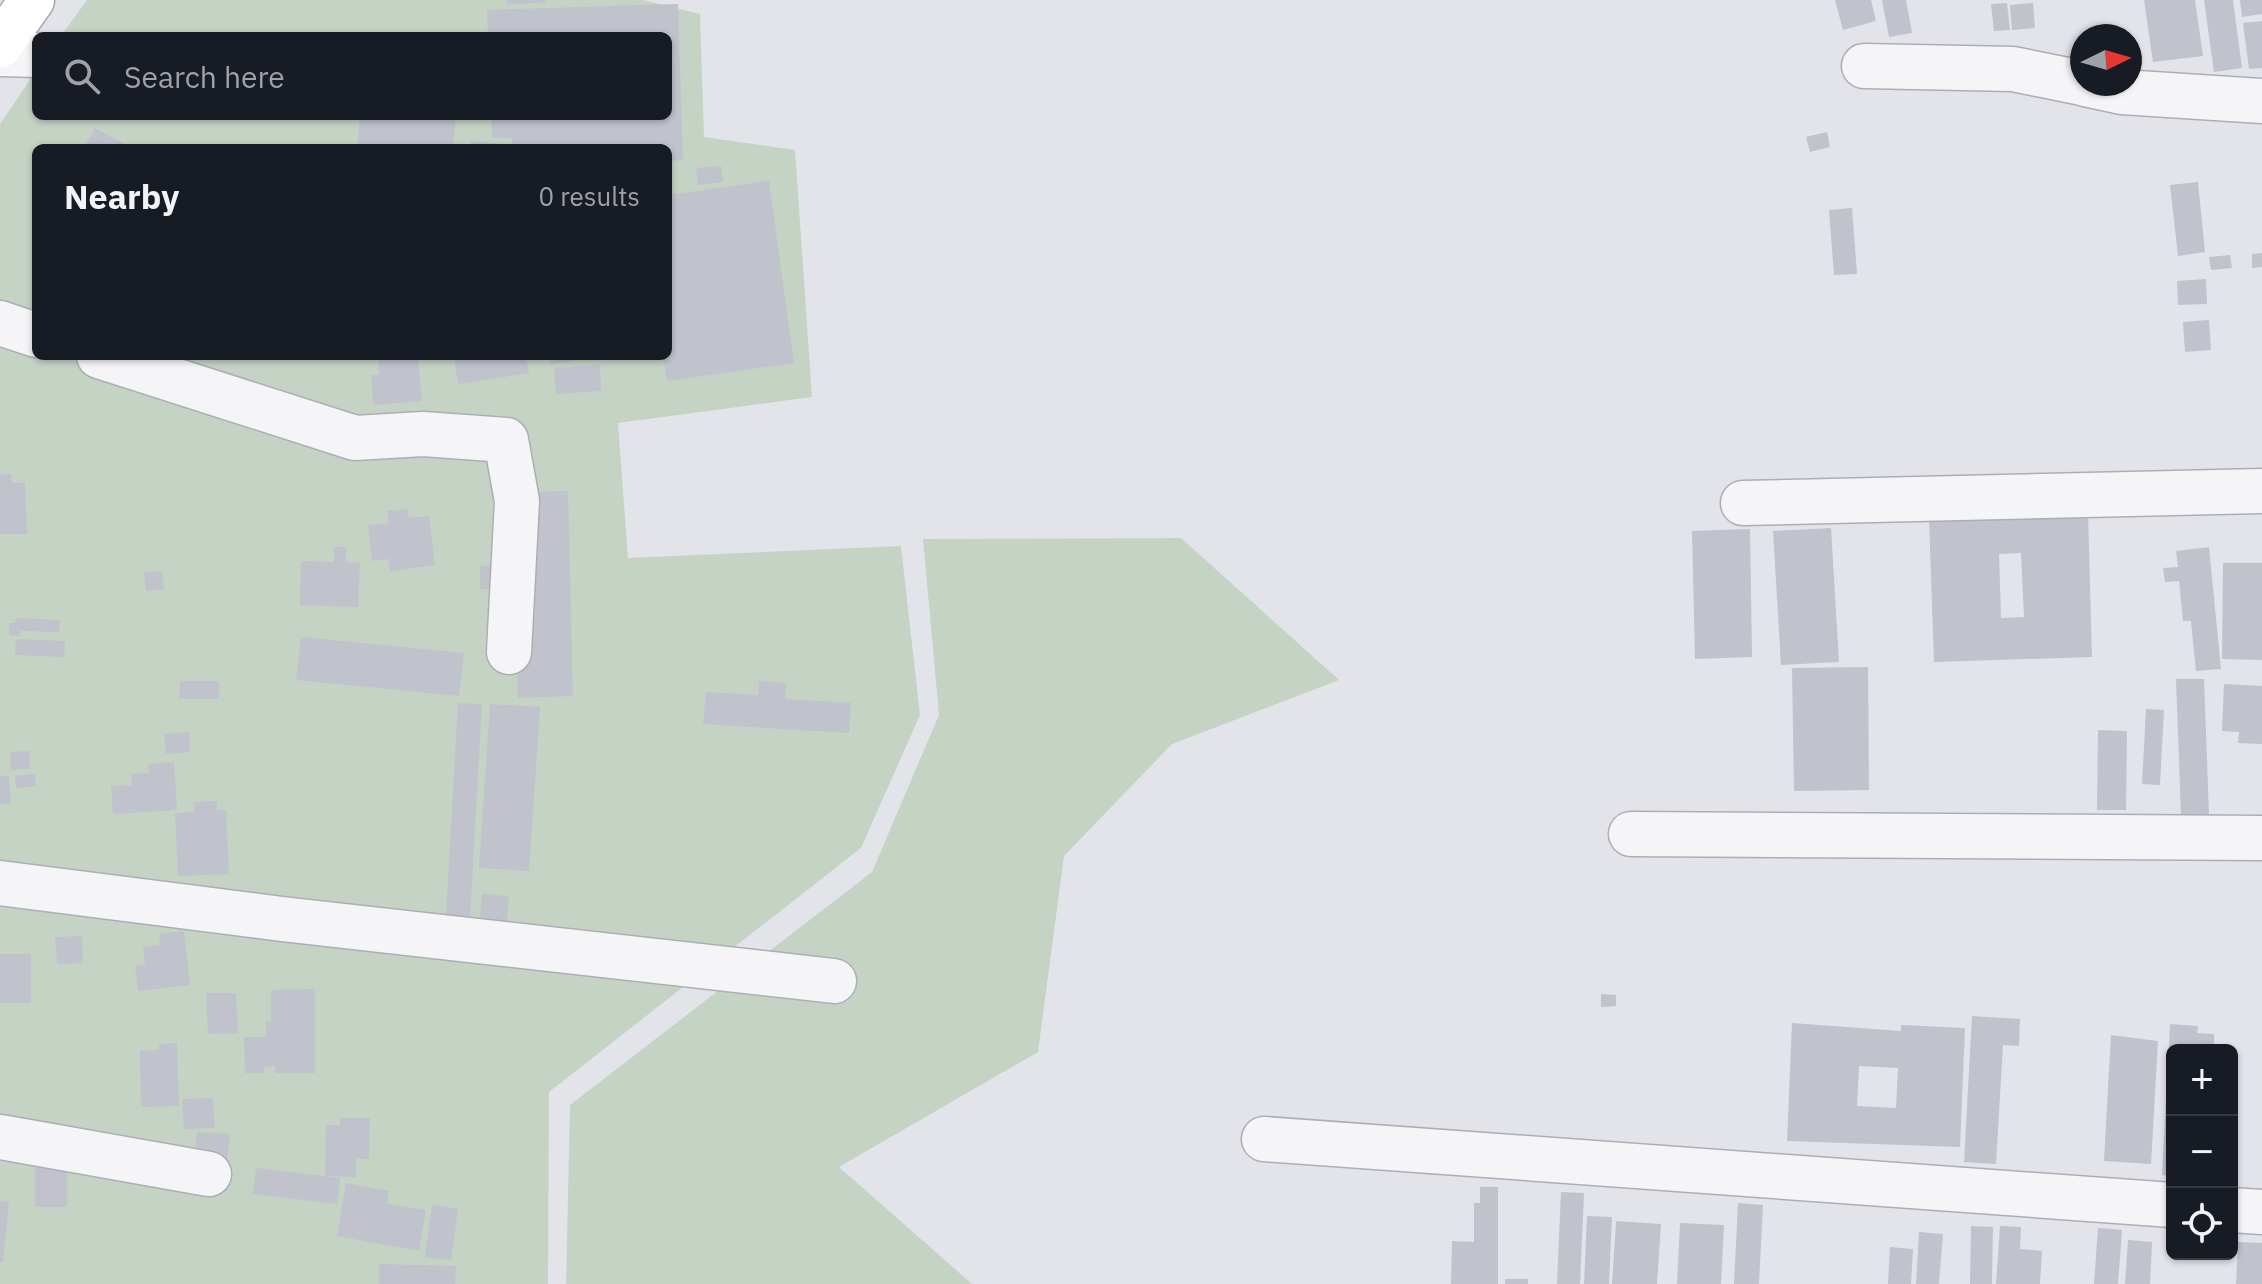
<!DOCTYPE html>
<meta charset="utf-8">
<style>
body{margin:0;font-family:"IBM Plex Sans",sans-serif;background:#242831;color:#f1f3f6}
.controls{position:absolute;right:24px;bottom:24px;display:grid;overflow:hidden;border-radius:12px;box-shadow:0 2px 6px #0004}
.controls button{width:72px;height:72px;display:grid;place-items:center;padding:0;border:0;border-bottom:2px solid #363941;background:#171b24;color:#f1f3f6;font:40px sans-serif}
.compass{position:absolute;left:2070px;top:24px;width:72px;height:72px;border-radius:50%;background:#171b24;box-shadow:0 2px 6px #0004;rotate:85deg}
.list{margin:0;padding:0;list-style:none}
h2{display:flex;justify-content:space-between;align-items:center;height:104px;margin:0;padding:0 32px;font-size:34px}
h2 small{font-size:26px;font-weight:400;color:#9ea1a6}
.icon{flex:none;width:44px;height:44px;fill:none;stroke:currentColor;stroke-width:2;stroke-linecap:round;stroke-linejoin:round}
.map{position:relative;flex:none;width:2262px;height:1284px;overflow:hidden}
.search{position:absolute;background:#171b24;box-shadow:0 2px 6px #0004;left:32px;top:32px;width:640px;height:88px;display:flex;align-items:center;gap:20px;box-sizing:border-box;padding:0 28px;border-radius:12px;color:#9ea1a6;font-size:30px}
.panel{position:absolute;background:#171b24;box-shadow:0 2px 6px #0004;left:32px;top:144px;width:640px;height:216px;border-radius:12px}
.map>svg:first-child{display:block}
.green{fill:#c5d3c5;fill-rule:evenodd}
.building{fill:#c0c2cc;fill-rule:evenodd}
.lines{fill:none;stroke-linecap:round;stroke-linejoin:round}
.minor-casing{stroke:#acaeb7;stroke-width:47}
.major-casing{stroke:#a3a6b4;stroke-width:47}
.minor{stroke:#f5f5f8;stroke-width:44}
.major{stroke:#fff;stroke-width:44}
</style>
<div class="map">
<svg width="2262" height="1284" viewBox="0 0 2262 1284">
<rect width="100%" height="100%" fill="#e3e4ea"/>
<g class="green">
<path d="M87,0H643L700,14L704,137L795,150L812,397L618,423L628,558L901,546L920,715L861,848L549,1092L548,1284H0V124L36,71V116H668V36H61ZM36,148H668V356H36Z"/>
<polygon points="1181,538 1339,680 1172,744 1064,856 1038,1052 839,1167 972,1284 566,1284 570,1105 872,872 939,715 923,539"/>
</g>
<g class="building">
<polygon points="507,0 546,0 546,2 508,5"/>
<polygon points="1835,0 1871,0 1876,21 1843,30"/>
<polygon points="1882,0 1906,0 1912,33 1889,37"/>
<polygon points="2144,0 2195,0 2203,56 2153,62"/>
<polygon points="2204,0 2233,0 2242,68 2214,72"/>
<polygon points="2240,0 2262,0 2262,14 2242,17"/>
<polygon points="2007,3 2010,30 1994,31 1991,4"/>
<polygon points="2033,3 2035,28 2012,30 2010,5"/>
<polygon points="678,4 683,160 668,161 668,148 512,148 512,138 492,138 491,116 668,116 668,36 488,36 487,10"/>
<polygon points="2262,21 2262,68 2249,69 2243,23"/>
<polygon points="360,116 456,116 453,148 357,148"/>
<polygon points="95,128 123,143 121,148 84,148"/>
<polygon points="1827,132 1830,147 1810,152 1806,137"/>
<polygon points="471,141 502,144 502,148 470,148"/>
<polygon points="721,166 723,182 698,185 696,168"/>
<polygon points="769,181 794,363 667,381 663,356 668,356 668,195"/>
<polygon points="2198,182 2205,252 2178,256 2170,185"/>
<polygon points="1852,208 1857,274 1834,275 1829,210"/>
<polygon points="2262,253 2262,267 2252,268 2252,254"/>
<polygon points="2230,255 2232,268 2211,270 2209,257"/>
<polygon points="2206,279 2207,304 2178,305 2177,281"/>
<polygon points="2209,320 2211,350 2185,352 2183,322"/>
<polygon points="418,356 422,401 373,405 371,375 379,375 378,357"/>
<polygon points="454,356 526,356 529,373 458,384"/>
<polygon points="550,356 597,356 597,358 551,364"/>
<polygon points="600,365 601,391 556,394 554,368"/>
<polygon points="11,474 12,483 25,483 27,534 0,534 0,475"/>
<polygon points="568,491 573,696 518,698 517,666 529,665 525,492"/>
<polygon points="407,509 408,518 429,516 435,565 390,571 388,559 372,561 368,525 389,523 387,511"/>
<path d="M2088,513L2092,657L1934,662L1929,518ZM2021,553L2024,617L2001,618L1999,554Z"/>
<polygon points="1831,528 1839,662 1781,665 1773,531"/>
<polygon points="1750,529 1752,657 1695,659 1692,531"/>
<polygon points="334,547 346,547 346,562 360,563 358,607 300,605 301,561 334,562"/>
<polygon points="2209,547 2221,669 2196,671 2191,621 2183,621 2179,581 2165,582 2163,568 2178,567 2176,551"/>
<polygon points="2223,563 2262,563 2262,660 2222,659"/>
<polygon points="500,565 500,589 480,589 480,566"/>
<polygon points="162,571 164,589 146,591 144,572"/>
<polygon points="16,618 60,620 59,632 20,631 20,636 9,635 9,623 15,623"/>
<polygon points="301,637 464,653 459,696 296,680"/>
<polygon points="16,639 65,641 64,657 15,655"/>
<polygon points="1868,667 1869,790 1794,791 1792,668"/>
<polygon points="2176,679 2204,679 2209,815 2181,815"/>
<polygon points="180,681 219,681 219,699 179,699"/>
<polygon points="759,681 786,683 785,699 851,703 849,733 703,724 706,692 758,695"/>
<polygon points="2224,684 2262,686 2262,744 2238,743 2239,732 2222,731"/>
<polygon points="458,703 482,704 470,917 446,915"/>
<polygon points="490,704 540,707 529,871 479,868"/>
<polygon points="2146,709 2164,710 2160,785 2142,784"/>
<polygon points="2098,730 2127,731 2126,810 2097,810"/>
<polygon points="189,732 190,752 166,754 164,734"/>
<polygon points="29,751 30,769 11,770 10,752"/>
<polygon points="174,762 177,810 113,814 111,786 132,785 131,774 149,773 148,764"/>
<polygon points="35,774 36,786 16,788 15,776"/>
<polygon points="0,776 9,776 11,804 0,804"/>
<polygon points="217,801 217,810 226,810 229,874 178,876 175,813 195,812 194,802"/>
<polygon points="482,894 509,896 507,923 480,921"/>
<polygon points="184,931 190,985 138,991 135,966 145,965 143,947 160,945 159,934"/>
<polygon points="82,936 83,963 57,964 55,937"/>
<rect x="0" y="954" width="31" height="49"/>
<polygon points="315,989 315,1073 275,1073 275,1066 264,1067 264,1073 245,1073 244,1037 266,1037 266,1021 271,1022 271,990"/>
<polygon points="206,993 236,993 238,1033 208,1034"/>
<polygon points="1601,994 1616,995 1616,1006 1601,1007"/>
<polygon points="1972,1016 2020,1019 2019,1046 2003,1045 1996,1164 1964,1162"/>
<path d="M1792,1023L1901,1031V1025L1965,1028L1960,1147L1787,1141ZM1859,1066L1898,1068L1896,1108L1857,1106Z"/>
<polygon points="2170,1024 2198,1026 2197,1033 2214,1034 2214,1050 2172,1050 2172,1176 2162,1175"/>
<polygon points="2111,1035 2158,1041 2151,1164 2104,1161"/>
<polygon points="177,1043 179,1106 141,1107 140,1051 159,1050 159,1044"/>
<polygon points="213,1098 215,1128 184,1129 182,1099"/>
<polygon points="340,1118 370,1118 369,1159 356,1159 356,1177 325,1176 326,1125 340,1125"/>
<polygon points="197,1132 230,1134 227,1161 195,1158"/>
<rect x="35" y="1157" width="32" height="50"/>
<polygon points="256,1168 340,1178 337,1204 253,1194"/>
<polygon points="346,1183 389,1191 387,1204 426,1210 419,1251 337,1236"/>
<polygon points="1480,1187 1498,1187 1498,1284 1451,1284 1452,1241 1474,1242 1474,1203 1480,1203"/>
<polygon points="1561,1192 1584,1193 1580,1284 1557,1284"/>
<polygon points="0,1201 9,1202 3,1262 0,1262"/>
<polygon points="1738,1203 1763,1205 1759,1284 1734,1284"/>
<polygon points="432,1205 458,1209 451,1260 425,1257"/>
<polygon points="1587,1216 1612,1217 1609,1284 1584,1284"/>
<polygon points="1616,1221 1661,1224 1657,1284 1612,1284"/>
<polygon points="1680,1223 1724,1225 1721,1284 1677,1284"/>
<polygon points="1971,1226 1993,1227 1992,1284 1970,1284"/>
<polygon points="2000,1226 2021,1227 2020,1249 2042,1251 2040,1284 1996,1284"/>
<polygon points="2098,1228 2122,1230 2118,1284 2094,1284"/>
<polygon points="1919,1232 1943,1234 1939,1284 1916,1284"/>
<polygon points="2128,1240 2152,1242 2150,1284 2125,1284"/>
<polygon points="2238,1242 2262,1243 2262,1284 2236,1284"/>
<polygon points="1890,1247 1913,1249 1911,1284 1888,1284"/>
<polygon points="379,1264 456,1266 455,1284 379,1284"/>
<rect x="1505" y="1279" width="23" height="5"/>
</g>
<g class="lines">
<g class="minor-casing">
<g id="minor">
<polyline points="0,54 36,55"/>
<polyline points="1864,66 2013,69 2082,83"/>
<polyline points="2085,84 2122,92 2262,101"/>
<polyline points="0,323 36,335"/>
<polyline points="99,356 355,438 423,434 506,440 517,501 509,652"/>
<polyline points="1743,503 2262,491"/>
<polyline points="1631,834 2262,838"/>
<polyline points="0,883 282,919 834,981"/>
<polyline points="0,1137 209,1174"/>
<polyline points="1264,1139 2172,1205"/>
<polyline points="2232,1210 2262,1212"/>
</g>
</g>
<g class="major-casing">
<polyline id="major" points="0,45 32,0"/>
</g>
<use href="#minor" class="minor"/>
<use href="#major" class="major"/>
</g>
</svg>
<div class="controls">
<button>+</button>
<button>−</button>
<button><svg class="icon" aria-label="locate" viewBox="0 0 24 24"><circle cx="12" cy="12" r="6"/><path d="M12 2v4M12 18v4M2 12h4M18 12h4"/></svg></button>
</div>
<svg class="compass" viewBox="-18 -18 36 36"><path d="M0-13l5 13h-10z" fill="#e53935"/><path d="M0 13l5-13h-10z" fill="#9ea1a6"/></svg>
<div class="search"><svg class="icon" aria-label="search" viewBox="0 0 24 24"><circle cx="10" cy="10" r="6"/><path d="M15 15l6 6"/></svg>Search here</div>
<section class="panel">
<h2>Nearby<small>0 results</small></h2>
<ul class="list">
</ul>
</section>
</div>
